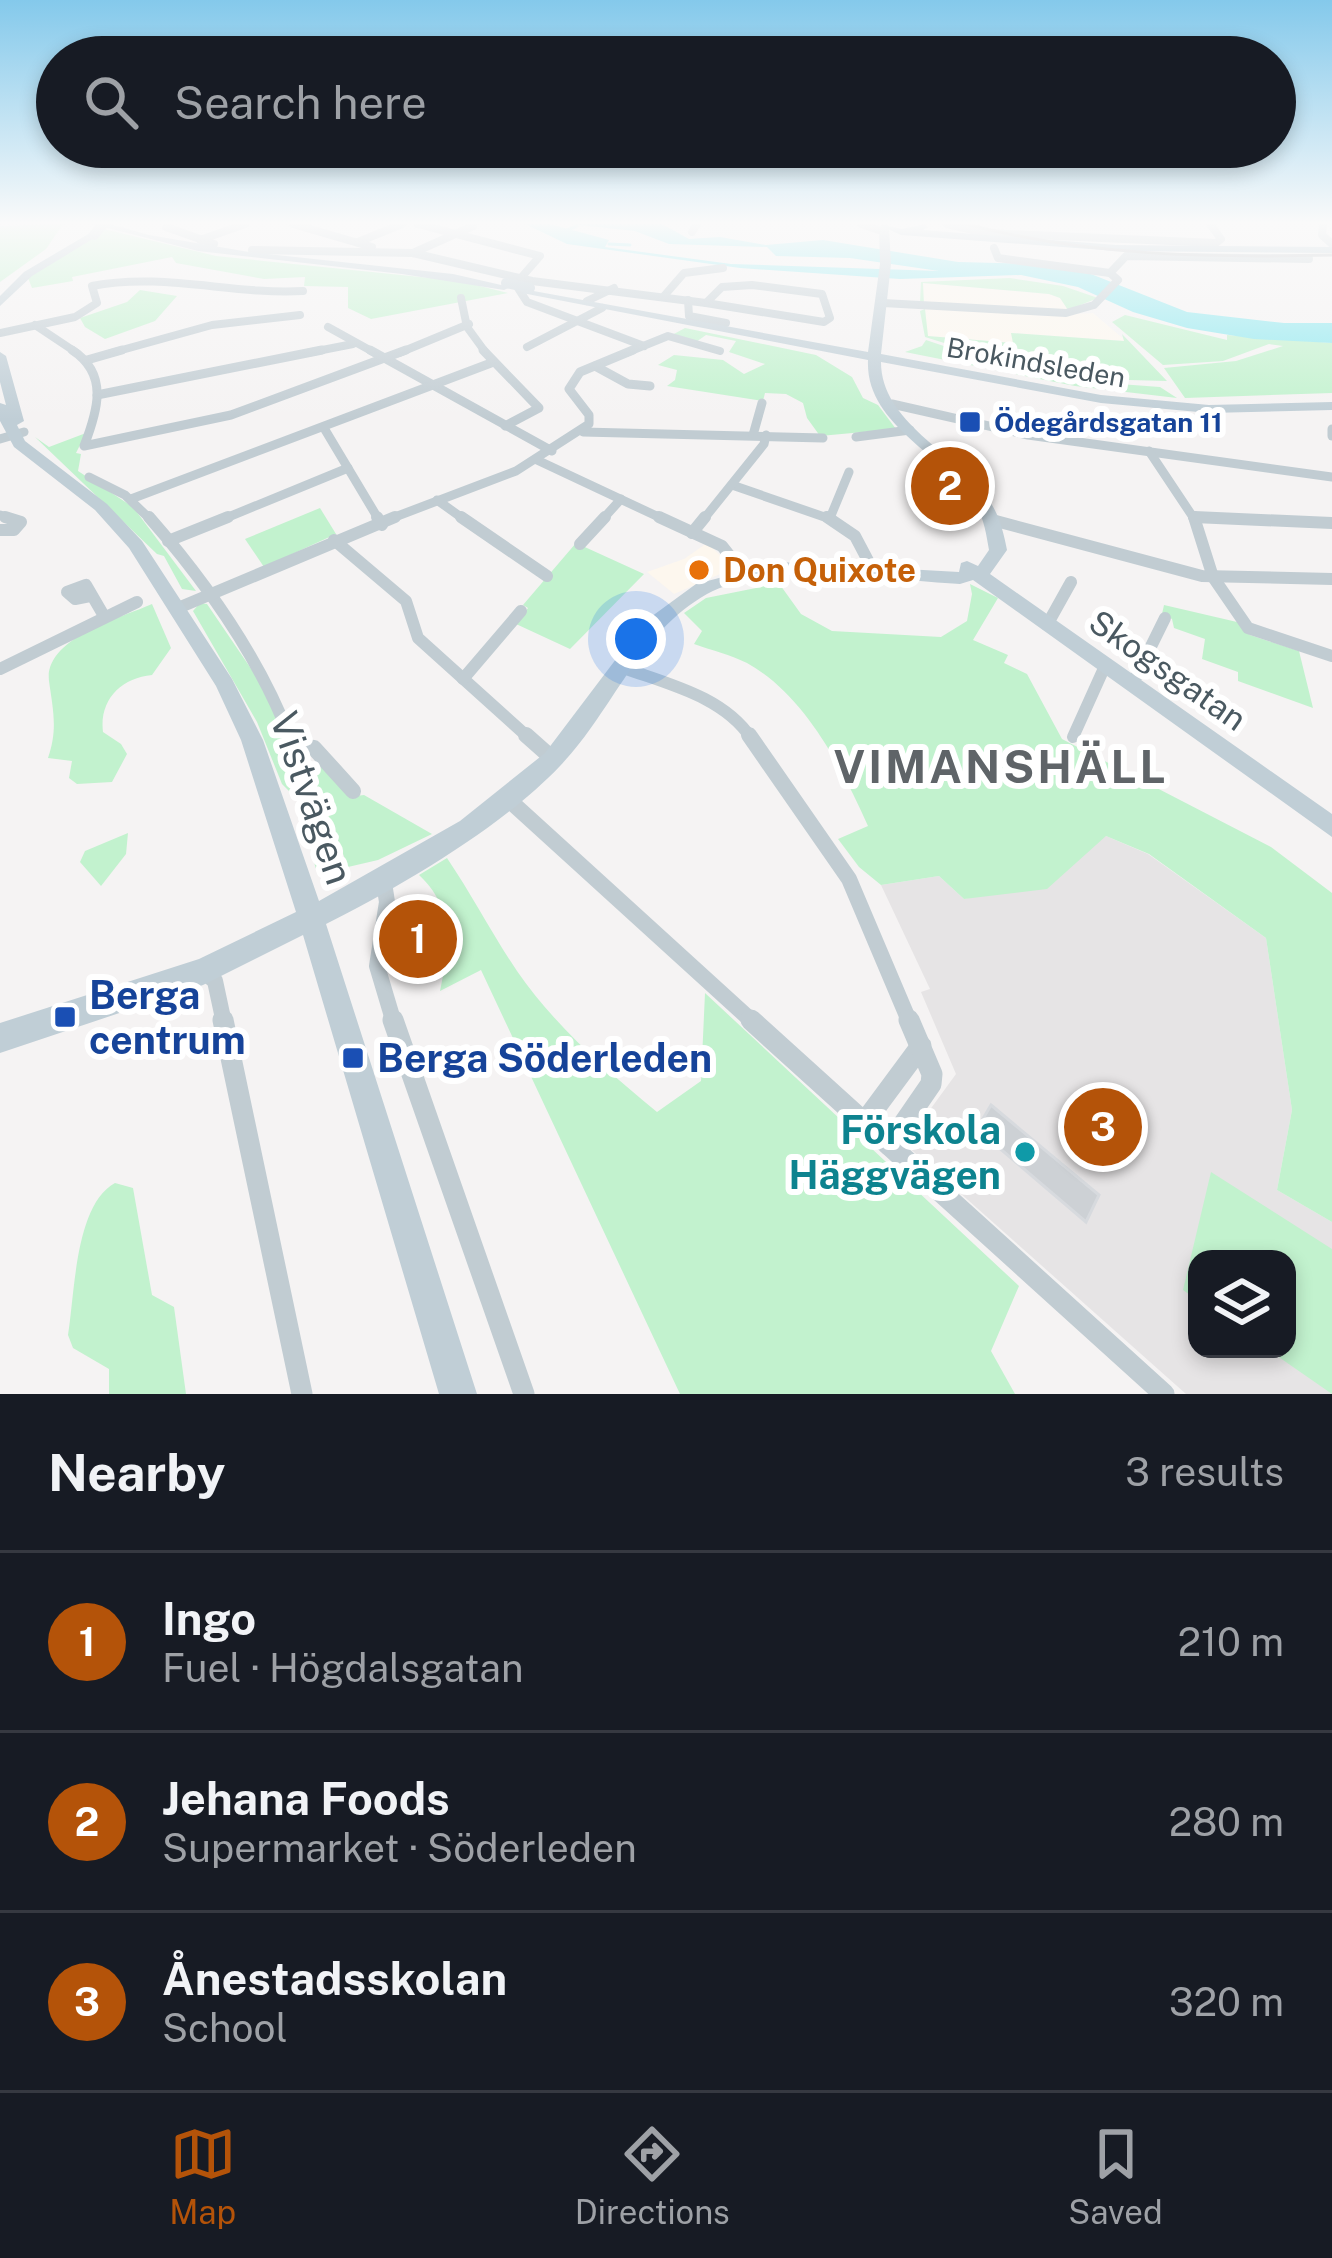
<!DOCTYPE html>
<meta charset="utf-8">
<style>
body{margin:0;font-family:"Public Sans",sans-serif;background:#242831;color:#f1f3f6}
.controls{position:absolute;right:36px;bottom:36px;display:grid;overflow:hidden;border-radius:24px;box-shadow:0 6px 18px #0003}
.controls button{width:108px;height:108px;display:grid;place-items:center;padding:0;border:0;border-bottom:3px solid #363941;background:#171b24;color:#f1f3f6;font:60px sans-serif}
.you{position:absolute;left:636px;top:639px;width:42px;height:42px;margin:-30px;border:9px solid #fff;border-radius:50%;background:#1a73e8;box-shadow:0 0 0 18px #1a73e833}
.badge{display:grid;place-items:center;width:78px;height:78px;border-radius:50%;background:#b45309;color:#fff;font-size:39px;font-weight:700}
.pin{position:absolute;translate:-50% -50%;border:6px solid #fff;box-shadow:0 3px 12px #0006}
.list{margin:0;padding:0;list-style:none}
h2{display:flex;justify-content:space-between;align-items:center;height:156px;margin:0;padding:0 48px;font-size:51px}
h2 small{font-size:39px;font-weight:400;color:#9ea1a6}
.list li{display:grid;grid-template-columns:78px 1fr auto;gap:36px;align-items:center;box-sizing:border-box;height:180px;padding:0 48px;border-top:3px solid #363941}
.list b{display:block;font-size:45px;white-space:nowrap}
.list p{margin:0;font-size:39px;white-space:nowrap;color:#9ea1a6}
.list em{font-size:39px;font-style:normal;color:#9ea1a6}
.icon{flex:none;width:66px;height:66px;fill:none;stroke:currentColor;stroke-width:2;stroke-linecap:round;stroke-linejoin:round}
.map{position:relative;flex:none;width:1332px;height:1394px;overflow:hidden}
.search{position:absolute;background:#171b24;box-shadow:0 6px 18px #0003;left:36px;right:36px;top:36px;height:132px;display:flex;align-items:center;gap:30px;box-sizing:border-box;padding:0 42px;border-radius:66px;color:#9ea1a6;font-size:45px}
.sheet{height:696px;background:#171b24}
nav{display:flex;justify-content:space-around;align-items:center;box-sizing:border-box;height:168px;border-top:3px solid #363941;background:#171b24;font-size:33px;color:#9ea1a6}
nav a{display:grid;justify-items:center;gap:6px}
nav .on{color:#b45309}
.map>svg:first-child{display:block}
.commercial{fill:#fdf7ee}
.education{fill:#e6e4e5;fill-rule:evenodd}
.green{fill:#c2f2ce}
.water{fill:#8ee8ef}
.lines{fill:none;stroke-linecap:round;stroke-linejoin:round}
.stream{stroke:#8ee8ef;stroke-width:3}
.building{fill:#cdd1d5;stroke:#d7dade;stroke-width:3}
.street-far4{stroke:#c1ccd2;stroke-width:8}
.street-far3{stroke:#c1ccd2;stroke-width:9}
.street-far2{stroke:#c1ccd2;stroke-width:12}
.street-far1{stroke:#c1ccd2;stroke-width:16}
.street{stroke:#c1ccd2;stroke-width:21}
.secondary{fill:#c0ced6;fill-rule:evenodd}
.primary{fill:#b2c6d1;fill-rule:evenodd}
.rail{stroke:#b5b9bd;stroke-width:3}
.secondary-bridge{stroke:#c0ced6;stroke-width:10}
.transit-dot{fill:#1a4fb4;stroke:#fff;stroke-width:4.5}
.food-dot{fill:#e8710a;stroke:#fff;stroke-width:4.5}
.culture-dot{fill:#0f9aa8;stroke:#fff;stroke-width:4.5}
.labels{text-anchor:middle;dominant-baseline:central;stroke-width:12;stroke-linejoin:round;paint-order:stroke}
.far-street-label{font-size:27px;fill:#4a5961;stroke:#fff}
.far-transit-label{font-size:27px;font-weight:bold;fill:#164399;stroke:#fff;text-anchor:start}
.food-label{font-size:33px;font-weight:bold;fill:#c56008;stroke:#fff;text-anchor:start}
.street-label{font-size:33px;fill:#4a5961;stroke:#fff}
.near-street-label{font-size:39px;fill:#4a5961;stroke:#fff}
.near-transit-label{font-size:39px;font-weight:bold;fill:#164399;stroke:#fff;text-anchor:start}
.near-culture-label{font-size:39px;font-weight:bold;fill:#0d838f;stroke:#fff;text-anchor:end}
.district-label{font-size:45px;font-weight:bold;letter-spacing:3px;fill:#5f6468;stroke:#fff}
</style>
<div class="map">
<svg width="1332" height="1394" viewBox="0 0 1332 1394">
<rect width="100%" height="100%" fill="#f5f3f3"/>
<g class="commercial">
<polygon points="922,283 1049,294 1060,298 1068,310 924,305"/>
<polygon points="925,308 1046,316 1093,313 1126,341 1013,333 1014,343 927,336"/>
<polygon points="707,543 734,568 674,594 647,572 684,559"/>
</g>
<path class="education" d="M1106,836L1148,854L1266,938L1292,1110L1277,1190L1332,1222V1394H1186L905,1144L956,1074L921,992L930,989L881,885L939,876L964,899L988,894ZM1197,1259H1287V1349H1197Z"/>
<g class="green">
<polygon points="63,224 46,249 0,282 0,226"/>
<polygon points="104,229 216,256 460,281 508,293 371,319 348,308 348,287 304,286 305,277 264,279 176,263 172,257 72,277 73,281 32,288 28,278"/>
<polygon points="1010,278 1063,286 1098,298 1068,310 1060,298 1049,294 923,283 924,305 920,304 921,282"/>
<polygon points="140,290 177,296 155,321 105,339 85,327 80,318 127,302"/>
<polygon points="925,309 928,336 1013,343 1011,333 1124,341 1122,334 1167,381 1091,379 1028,369 925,337 920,311"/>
<polygon points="1125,315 1227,340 1227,335 1332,343 1332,393 1185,398 1164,368 1236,361 1283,346 1269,344 1223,361 1163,365 1112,322"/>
<polygon points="685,328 816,355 852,377 863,398 878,405 896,429 820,436 807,418 803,403 786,394 765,393 763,401 667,386 675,380 677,370 658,365 674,355 723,360 744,374 765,364 729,352 736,341 706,335 696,342 672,335"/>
<polygon points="926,340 1009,368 1079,381 1160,387 1177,398 1075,386 905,352 922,346"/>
<polygon points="86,433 76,453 81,454 78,471 133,507 196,591 182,589 164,556 157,554 35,437 49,447"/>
<polygon points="320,508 336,534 264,567 245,539"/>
<polygon points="576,543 644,574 570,649 516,624 528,608 523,605"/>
<path d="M773,575L801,614L832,631L941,637L967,621L972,594L970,584L998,598L973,640L1008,655L1004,663L1027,674L1062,739L1271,847L1332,893V1222L1277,1190L1292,1110L1266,938L1149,854L1106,836L1047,889L964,899L939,876L881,885L859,867L838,839L868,826C842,768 805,695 747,663C731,655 711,650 694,644L702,631L684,613L706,598L756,588L760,578Z"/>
<polygon points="200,603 207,604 275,704 328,861 326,868 316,869 296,798 282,784 257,722 193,611"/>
<path d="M152,604L171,648L152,675C121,678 99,700 103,732L121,744L127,754L112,782L77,784L69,778L72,761L48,758C58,729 53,710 49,681C44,638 121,618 152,604Z"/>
<polygon points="1164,605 1237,622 1250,635 1299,651 1313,708 1238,681 1238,672 1202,659 1205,639 1174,628 1172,619 1162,614"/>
<polygon points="321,760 356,796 364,795 432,834 378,860 348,867 309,765"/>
<polygon points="128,833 126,854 101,886 80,862 85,851"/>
<path d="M447,858C472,895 492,934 517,971C555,1026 606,1070 657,1112L701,1081L705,993L1019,1286L991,1351L1015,1394H680L481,970L440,991C449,948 455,908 419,875Z"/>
<polygon points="1211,1172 1332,1249 1332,1394 1267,1349 1287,1349 1287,1259 1197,1259 1197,1300 1183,1290"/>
<path d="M115,1183L133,1188L152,1295L174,1307L186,1394H109V1369L73,1348L68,1335C75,1292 75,1205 115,1183Z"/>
</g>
<polygon class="water" points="525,224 550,224 609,240 605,247 731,264 939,271 850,258 776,256 767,247 669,244 635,231 569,224 662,224 689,239 720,237 766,245 823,240 958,262 1033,264 1091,274 1187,312 1284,323 1332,323 1332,343 1254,339 1187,328 1133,312 1078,287 1021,275 900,279 740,268 567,244"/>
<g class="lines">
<g class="stream">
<polyline points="567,230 577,226"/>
<polyline points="609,244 630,245"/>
</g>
</g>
<g class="building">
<polygon points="406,925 438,929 430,954 397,950"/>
<polygon points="991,1105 1099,1195 1086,1222 977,1129"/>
</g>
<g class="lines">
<g class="street-far4">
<polyline points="293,224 372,247"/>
<polyline points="418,224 540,256 520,279"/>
<polyline points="861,224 879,230"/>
<polyline points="947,224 986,233 1216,243 1221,239 1210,224"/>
<polyline points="1323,224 1322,235 1332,244"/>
<polyline points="166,227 214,244"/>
<polyline points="692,232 697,224"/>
<polyline points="200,240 245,224"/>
<polyline points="358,242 402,224"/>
<polyline points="994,248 998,258 1110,273"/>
<polyline points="252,250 413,253 532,281 706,303"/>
<polyline points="413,253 473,226"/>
<polyline points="1110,273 1126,256 1309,259"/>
<polyline points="524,280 518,288 527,302 644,346"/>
<polygon points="752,285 822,294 830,318 824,322 706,303 722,287"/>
<polyline points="664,296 684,273 723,268"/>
<polyline points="461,298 467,327 486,353"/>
<polyline points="688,300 689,316 726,323"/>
<polyline points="587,301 614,288"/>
<polyline points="883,303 1066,313 1094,305 1118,280 1110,273"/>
<polyline points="35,325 77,353"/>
<polyline points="328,327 375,353"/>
<path d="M0,333L75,317L97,303L92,286C163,272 232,295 303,291"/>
<polyline points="527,347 602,308"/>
<polyline points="111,353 212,325 300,315"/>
<polyline points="307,353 353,344"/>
<polyline points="399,353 469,324"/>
<polyline points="626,353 668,336 720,351"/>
</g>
<g class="street-far3">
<path d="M72,350C109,374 98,410 84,446L231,415L406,350"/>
<polyline points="370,350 552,451"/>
<polyline points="483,350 539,408 505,426"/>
<polyline points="87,360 122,350"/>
<polyline points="595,366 628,384 650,386"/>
<polyline points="97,395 322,350"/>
<polyline points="892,404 1028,435 1332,477"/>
<polyline points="324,428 379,520"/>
<polyline points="1332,429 1332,436"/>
<polyline points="583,432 823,438"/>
<polyline points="753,435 762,403"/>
<polyline points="856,437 910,430"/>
<polyline points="0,439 24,432"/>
<polyline points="1149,451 1195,520"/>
<polyline points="537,460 665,520"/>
<polyline points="89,477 125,495 151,520"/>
<polyline points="732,485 833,520"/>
<polyline points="131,499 491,363"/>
<polyline points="437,500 465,520"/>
<polyline points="0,515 14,520"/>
<polyline points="1194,517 1256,520"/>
<polyline points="830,518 849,472"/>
<polyline points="221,520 348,468"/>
<polyline points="387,520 516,471 589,424 589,415 569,389 580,372 633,350"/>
<polyline points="602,520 621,499"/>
<polyline points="703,520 764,444 766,435"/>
</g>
<g class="street-far2">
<path d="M149,517C205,581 259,657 290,738"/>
<polyline points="377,517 382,525"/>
<polyline points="461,517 547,576"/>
<polyline points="659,517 722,546 744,574"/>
<polyline points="827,517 855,536 874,572"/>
<polyline points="1194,517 1213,577 1248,628 1332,656"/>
<polyline points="1194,517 1332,523"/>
<polyline points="996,521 1202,576 1332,579"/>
<polyline points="0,530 14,530 21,522 5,517"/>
<polyline points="692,533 705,517"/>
<polyline points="334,540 406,601 418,638 529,738"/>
<polyline points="168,541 228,517"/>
<polyline points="580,544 605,517"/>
<polyline points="90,596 75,599 67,592 86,585 104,616"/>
<polyline points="178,608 395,517"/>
<polyline points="1047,625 1071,582"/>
<path d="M621,667C667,684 723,696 751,738"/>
<polyline points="0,669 137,602"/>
<polyline points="463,679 521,611"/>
<polyline points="1132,685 1165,618"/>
<polyline points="1073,737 1105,666"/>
</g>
<g class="street-far1">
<polyline points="289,735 293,746 314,748 353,791"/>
<polyline points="526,735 553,759"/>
<polyline points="749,735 849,879 910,1023"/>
<polyline points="509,800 754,1023"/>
<polyline points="383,876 387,902 377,966 394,1023"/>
<polyline points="203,971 215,981 224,1023"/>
</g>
<g class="street">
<polyline points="223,1020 302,1394"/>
<polyline points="393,1020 524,1394"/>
<polyline points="751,1020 1164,1394"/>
<polyline points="864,1123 921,1046"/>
<polyline points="889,1145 931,1084 932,1074 909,1020"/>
</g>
<g class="secondary">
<polygon points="92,224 110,224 149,235 249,252 453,274 510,287 504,290 402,274 198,251"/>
<path d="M886,224L889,227L891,264L881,354L1101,395L1209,405L1332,402V410L1209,413L1101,403L881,362C881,422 955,453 986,496C999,513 1003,530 1007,550L990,574L1332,814V837L973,580L960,584C892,580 766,561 707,594C638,633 613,711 560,766C502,827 402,886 326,924L477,1394H439L303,935L203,985L0,1053V1023L199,959L296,912L241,740L216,686L129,548L95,510L14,447L0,421V403L6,405L0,382V352L6,356L24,421L17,425L25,441L107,504L142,541L232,679L263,740L319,901L460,821L545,753L644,622L696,584L780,562L959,572L961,563L967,561L978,566L989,550C986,533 984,518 975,504C945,454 865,426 868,360L522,293L528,290L868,352L880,264L879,227Z"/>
<polygon points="90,233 99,235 32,276 0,306 0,296 24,272"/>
</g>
<polygon class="primary" points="877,224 902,229 925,224 928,227 923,230 1116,245 1332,247 1332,253 1116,251 901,235"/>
<path class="rail" d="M966,224C1087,256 1208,258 1332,255"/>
<g class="secondary-bridge">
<polyline points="94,235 103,224"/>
<polyline points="506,283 530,288"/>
</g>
</g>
<linearGradient id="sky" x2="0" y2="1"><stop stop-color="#84c9eb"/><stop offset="0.53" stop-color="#fafafa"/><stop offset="1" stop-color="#fafafa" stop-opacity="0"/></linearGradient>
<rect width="1332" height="420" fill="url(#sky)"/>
<g class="transit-dot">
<rect x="958" y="410" width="24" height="24" rx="6"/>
<rect x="53" y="1005" width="24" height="24" rx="6"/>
<rect x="341" y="1046" width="24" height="24" rx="6"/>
</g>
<circle class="food-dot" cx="699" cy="570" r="12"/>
<circle class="culture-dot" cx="1025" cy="1152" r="12"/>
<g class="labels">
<g class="far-street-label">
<text transform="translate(1036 362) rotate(10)">Brokindsleden</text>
</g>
<g class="far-transit-label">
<text x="994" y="422">Ödegårdsgatan 11</text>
</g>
<g class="food-label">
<text x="723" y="570">Don Quixote</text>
</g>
<g class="street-label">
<text transform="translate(1168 670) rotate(35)">Skogsgatan</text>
</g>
<g class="near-street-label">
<text transform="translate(312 798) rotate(71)">Vistvägen</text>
</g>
<g class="near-transit-label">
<text x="89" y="995">Berga<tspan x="89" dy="45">centrum</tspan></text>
<text x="377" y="1058">Berga Söderleden</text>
</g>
<g class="near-culture-label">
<text x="1001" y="1130">Förskola<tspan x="1001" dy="45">Häggvägen</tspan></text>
</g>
<g class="district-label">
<text x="1001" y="766">VIMANSHÄLL</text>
</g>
</g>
</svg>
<div class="controls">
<button><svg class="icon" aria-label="layers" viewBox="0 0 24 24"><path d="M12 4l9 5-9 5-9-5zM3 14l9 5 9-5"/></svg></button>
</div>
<div class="you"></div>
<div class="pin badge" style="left:418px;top:939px">1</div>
<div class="pin badge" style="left:950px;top:486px">2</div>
<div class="pin badge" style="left:1103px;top:1127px">3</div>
<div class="search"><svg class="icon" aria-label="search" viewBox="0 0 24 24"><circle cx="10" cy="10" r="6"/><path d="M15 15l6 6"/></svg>Search here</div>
</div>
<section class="sheet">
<h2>Nearby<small>3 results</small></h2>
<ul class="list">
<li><span class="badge">1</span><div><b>Ingo</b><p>Fuel · Högdalsgatan</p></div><em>210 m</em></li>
<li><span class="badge">2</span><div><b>Jehana Foods</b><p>Supermarket · Söderleden</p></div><em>280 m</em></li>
<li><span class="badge">3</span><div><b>Ånestadsskolan</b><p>School</p></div><em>320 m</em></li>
</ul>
</section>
<nav>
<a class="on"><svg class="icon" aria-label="map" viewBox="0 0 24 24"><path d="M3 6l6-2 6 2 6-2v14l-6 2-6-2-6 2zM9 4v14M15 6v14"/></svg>Map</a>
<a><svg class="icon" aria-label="directions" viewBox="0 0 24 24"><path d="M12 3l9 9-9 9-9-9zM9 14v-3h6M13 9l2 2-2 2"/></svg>Directions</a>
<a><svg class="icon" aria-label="saved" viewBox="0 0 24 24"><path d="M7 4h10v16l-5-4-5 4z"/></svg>Saved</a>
</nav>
